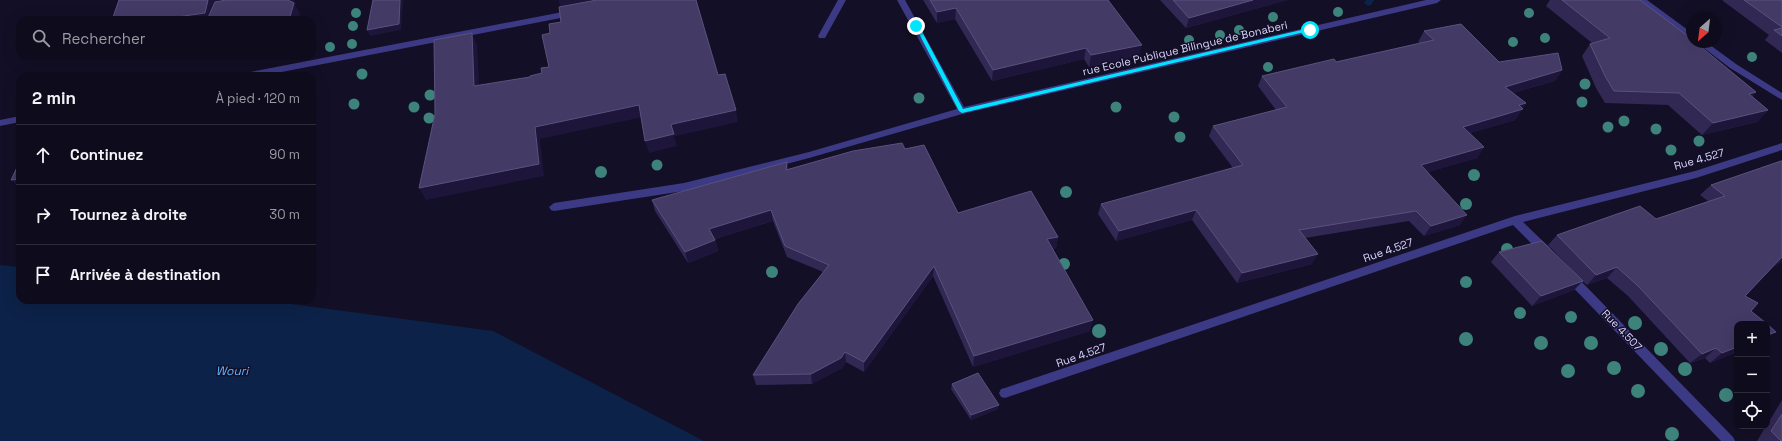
<!DOCTYPE html>
<html lang="fr">
<meta charset="utf-8">
<style>
body{margin:0;font-family:"Space Grotesk",sans-serif;background:#1c1929;color:#f1f3f6}
.controls{position:absolute;right:12px;bottom:12px;display:grid;overflow:hidden;border-radius:8px;box-shadow:0 4px 16px #0002}
.controls button{width:36px;height:36px;display:grid;place-items:center;padding:0;border:0;border-bottom:1px solid #2e2b3b;background:#0e0b1c;color:#f1f3f6;font:20px sans-serif}
.compass{position:absolute;left:1686px;top:12px;width:36px;height:36px;border-radius:50%;background:#0e0b1c;box-shadow:0 4px 16px #0002;rotate:208deg}
.stop{position:absolute;width:12px;height:12px;margin:-9px;border:3px solid #00e5ff;border-radius:50%;background:#fff}
.stop.end{background:#00e5ff;border-color:#fff;box-shadow:0 1px 4px #0008}
.list{margin:0;padding:0;list-style:none}
h2{display:flex;justify-content:space-between;align-items:center;height:52px;margin:0;padding:0 16px;font-size:17px}
h2 small{font-size:13px;font-weight:400;color:#9b9ba3}
.list li{display:grid;grid-template-columns:26px 1fr auto;gap:12px;align-items:center;box-sizing:border-box;height:60px;padding:0 16px;border-top:1px solid #2e2b3b}
.list b{display:block;font-size:15px;white-space:nowrap}
.list em{font-size:13px;font-style:normal;color:#9b9ba3}
.icon{flex:none;width:22px;height:22px;fill:none;stroke:currentColor;stroke-width:2;stroke-linecap:round;stroke-linejoin:round}
.map{position:relative;flex:none;width:1782px;height:441px;overflow:hidden}
.search{position:absolute;background:#0e0b1c;box-shadow:0 4px 16px #0002;left:16px;top:16px;width:300px;height:44px;display:flex;align-items:center;gap:10px;box-sizing:border-box;padding:0 14px;border-radius:12px;color:#9b9ba3;font-size:15px}
.panel{position:absolute;background:#0e0b1c;box-shadow:0 4px 16px #0002;left:16px;top:72px;width:300px;height:232px;border-radius:12px}
.map>svg:first-child{display:block}
.water{fill:#0c2248}
.lines{fill:none;stroke-linecap:round;stroke-linejoin:round}
.stream{fill:#0c2248;fill-rule:evenodd}
.lane{fill:#3d3a85;fill-rule:evenodd}
.street{fill:#3d3a85;fill-rule:evenodd}
.tree{fill:#3d827b}
.wall{fill:#312854}
.shaded-wall{fill:#1d163a}
.building{fill:#433a66;stroke:#5a527e}
.route{fill:#00e5ff}
.labels{text-anchor:middle;dominant-baseline:central;stroke-width:3;stroke-linejoin:round;paint-order:stroke}
.street-label{font-size:11px;fill:#d9d4ff;stroke:#130f26}
.water-label{font-size:12px;font-style:italic;fill:#62b6ff;stroke:#130f26}
</style>
<div class="map">
<svg width="1782" height="441" viewBox="0 0 1782 441">
<rect width="100%" height="100%" fill="#130f26"/>
<polygon class="water" points="0,265 20,267 20,300 262,300 493,331 704,441 0,441"/>
<g class="lines">
<polygon class="stream" points="1366,0 1374,0 1371,5 1368,6 1364,3"/>
<polygon class="lane" points="838,0 846,0 825,38 819,38 818,36"/>
<g class="street">
<polygon points="897,0 905,0 964,107 1426,0 1441,0 1437,3 962,114 809,158 684,191 554,211 551,210 549,207 554,203 684,183 809,152 957,109"/>
<polygon points="1638,0 1647,0 1692,33 1692,40"/>
<polygon points="573,10 577,13 576,15 261,76 241,76 245,73"/>
<polygon points="1696,42 1706,42 1736,64 1782,93 1782,100 1730,68"/>
<polygon points="20,116 20,122 0,126 0,120"/>
<polygon points="1782,143 1782,150 1696,178 1523,222 1550,248 1551,251 1550,254 1542,254 1513,225 1005,398 1001,397 999,393 1001,389 1005,388 1515,216 1695,171"/>
<polygon points="1569,272 1573,273 1733,437 1735,441 1721,441 1565,279 1564,276 1565,273"/>
</g>
</g>
<g class="tree">
<circle cx="1338" cy="12" r="5"/>
<circle cx="356" cy="13" r="5"/>
<circle cx="1529" cy="13" r="5"/>
<circle cx="1273" cy="17" r="5"/>
<circle cx="353" cy="26" r="5"/>
<circle cx="1239" cy="30" r="5"/>
<circle cx="1220" cy="35" r="5"/>
<circle cx="1545" cy="38" r="5"/>
<circle cx="1189" cy="40" r="5"/>
<circle cx="1513" cy="42" r="5"/>
<circle cx="352" cy="44" r="5"/>
<circle cx="330" cy="47" r="5"/>
<circle cx="1752" cy="57" r="5"/>
<circle cx="1268" cy="67" r="5"/>
<circle cx="362" cy="74" r="5.5"/>
<circle cx="1585" cy="84" r="5.5"/>
<circle cx="430" cy="95" r="5.5"/>
<circle cx="919" cy="98" r="5.5"/>
<circle cx="1582" cy="102" r="5.5"/>
<circle cx="354" cy="104" r="5.5"/>
<circle cx="414" cy="107" r="5.5"/>
<circle cx="1116" cy="107" r="5.5"/>
<circle cx="1174" cy="117" r="5.5"/>
<circle cx="429" cy="118" r="5.5"/>
<circle cx="1624" cy="121" r="5.5"/>
<circle cx="1608" cy="127" r="5.5"/>
<circle cx="1656" cy="129" r="5.5"/>
<circle cx="1180" cy="137" r="5.5"/>
<circle cx="1699" cy="141" r="5.5"/>
<circle cx="1671" cy="150" r="5.5"/>
<circle cx="657" cy="165" r="5.5"/>
<circle cx="601" cy="172" r="6"/>
<circle cx="1474" cy="175" r="6"/>
<circle cx="1066" cy="192" r="6"/>
<circle cx="1466" cy="204" r="6"/>
<circle cx="1507" cy="249" r="6"/>
<circle cx="1064" cy="264" r="6"/>
<circle cx="772" cy="272" r="6"/>
<circle cx="1466" cy="282" r="6"/>
<circle cx="1520" cy="313" r="6"/>
<circle cx="1571" cy="317" r="6"/>
<circle cx="1635" cy="323" r="7"/>
<circle cx="1099" cy="331" r="7"/>
<circle cx="1466" cy="339" r="7"/>
<circle cx="1541" cy="343" r="7"/>
<circle cx="1591" cy="343" r="7"/>
<circle cx="1661" cy="349" r="7"/>
<circle cx="1614" cy="368" r="7"/>
<circle cx="1685" cy="369" r="7"/>
<circle cx="1568" cy="371" r="7"/>
<circle cx="1638" cy="391" r="7"/>
<circle cx="1726" cy="395" r="7"/>
<circle cx="1672" cy="434" r="7"/>
</g>
<g class="wall">
<polygon points="923,0 1108,0 1139,56 1089,67 1084,59 992,81 955,19 937,23"/>
<polygon points="1160,0 1287,0 1186,28"/>
<polygon points="1550,0 1640,0 1756,92 1752,97 1768,110 1757,122 1702,135 1668,105 1605,103 1596,88 1582,56 1590,44 1592,43 1546,6"/>
<polygon points="1723,0 1782,0 1782,53 1765,40 1769,35 1723,1"/>
<polygon points="1424,31 1499,62 1562,70 1555,81 1513,93 1526,103 1515,120 1470,133 1484,147 1477,158 1428,172 1460,225 1424,236 1409,221 1305,238 1312,264 1237,283 1192,220 1116,241 1098,214 1101,204 1233,168 1209,136 1213,126 1276,110 1258,86 1262,76 1336,62 1420,43 1418,42"/>
<polygon points="905,149 958,213 1058,237 1056,248 1052,249 1090,331 973,367 933,276 864,372 846,362 842,368 812,384 756,385 753,375 823,272 787,257 773,221 715,239 718,251 688,263 655,211 652,200 787,162 788,169"/>
<polygon points="1782,161 1782,262 1773,266 1745,296 1751,311 1737,352 1710,363 1705,358 1690,363 1628,296 1607,278 1587,285 1582,281 1574,290 1532,306 1491,262 1499,252 1577,275 1548,245 1557,235 1656,219 1708,201 1700,195 1711,185"/>
<polygon points="952,384 998,409 971,420 951,389"/>
<polygon points="1782,400 1782,441 1757,441 1766,426 1767,426 1767,425"/>
</g>
<g class="shaded-wall">
<polygon points="208,0 219,0 215,20 156,20"/>
<polygon points="288,0 294,0 296,3 295,5 300,13 298,20 289,20"/>
<polygon points="400,0 403,0 403,1 401,30 370,36 367,30"/>
<polygon points="558,0 618,0 562,11"/>
<polygon points="1253,0 1287,0 1186,28 1189,18"/>
<polygon points="956,8 955,19 937,23 937,12"/>
<polygon points="472,33 477,45 480,98 474,86"/>
<polygon points="1142,45 1139,56 1089,67 1091,55"/>
<polygon points="1086,48 1084,59 992,81 993,70"/>
<polygon points="1562,70 1555,81 1498,97 1505,87"/>
<polygon points="1756,92 1745,104 1749,94"/>
<polygon points="1526,103 1515,120 1456,137 1463,127 1519,105"/>
<polygon points="639,105 643,117 540,139 544,176 426,200 419,188 535,127"/>
<polygon points="736,110 738,122 676,136 674,136 677,146 649,153 645,141 671,125"/>
<polygon points="1768,110 1757,122 1702,135 1713,123"/>
<polygon points="1484,147 1477,158 1415,176 1421,165"/>
<polygon points="20,179 20,188 11,180"/>
<polygon points="771,210 773,221 711,240 709,229"/>
<polygon points="1196,210 1192,220 1116,241 1119,231"/>
<polygon points="1467,215 1460,225 1424,236 1431,226"/>
<polygon points="1058,237 1056,248 1045,250 1047,239"/>
<polygon points="715,240 718,251 688,263 685,252"/>
<polygon points="1318,254 1312,264 1237,283 1242,273"/>
<polygon points="1782,257 1782,262 1769,268"/>
<polygon points="934,266 933,276 864,372 864,362"/>
<polygon points="1617,267 1607,278 1587,285 1596,275"/>
<polygon points="1583,281 1574,290 1532,306 1541,296"/>
<polygon points="1093,320 1090,331 973,367 974,356"/>
<polygon points="1776,332 1767,338 1767,335"/>
<polygon points="1737,347 1737,352 1710,363 1722,353"/>
<polygon points="1716,348 1705,358 1690,363 1702,354"/>
<polygon points="845,352 846,362 842,368 812,384 811,374"/>
<polygon points="999,405 998,409 971,420 971,415"/>
</g>
<g class="building">
<polygon points="119,0 208,0 205,13 156,20 112,20"/>
<polygon points="226,0 288,0 294,3 289,20 207,20 215,2"/>
<polygon points="373,0 400,0 399,24 367,30"/>
<polygon points="597,0 696,0 718,75 725,74 736,110 673,124 671,125 674,134 645,141 639,105 535,127 539,164 419,188 435,114 434,40 472,33 474,86 530,77 530,76 542,73 541,68 549,67 542,35 550,33 549,24 561,22 559,7"/>
<polygon points="930,0 1108,0 1142,45 1091,55 1086,48 993,70 956,8 937,12"/>
<polygon points="1173,0 1253,0 1189,18"/>
<polygon points="1562,0 1640,0 1685,34 1692,39 1692,42 1695,42 1756,92 1749,94 1768,110 1713,123 1679,93 1614,91 1605,76 1590,44 1610,38"/>
<polygon points="1744,0 1782,0 1782,27"/>
<polygon points="1461,24 1499,62 1558,53 1562,70 1505,87 1526,103 1519,105 1523,109 1463,127 1484,147 1421,165 1467,215 1431,226 1416,211 1299,230 1318,254 1242,273 1196,210 1119,231 1101,204 1243,165 1213,126 1287,107 1262,76 1334,59 1336,62 1434,40 1424,31"/>
<polygon points="1782,28 1782,36 1774,30"/>
<polygon points="902,143 905,149 924,145 958,213 1031,191 1058,237 1047,239 1093,320 974,356 934,266 864,362 845,352 841,358 811,374 753,375 798,304 829,265 785,246 771,210 709,229 715,240 685,252 652,200 787,162 786,170 853,151"/>
<polygon points="20,161 20,179 11,180"/>
<polygon points="1781,161 1782,161 1782,257 1745,296 1758,303 1751,311 1767,324 1737,324 1737,347 1722,353 1716,348 1702,354 1638,286 1617,267 1596,275 1557,235 1640,206 1656,219 1725,196 1711,185"/>
<polygon points="1542,241 1583,281 1541,296 1499,252"/>
<polygon points="1767,324 1776,332 1767,335"/>
<polygon points="978,373 999,405 971,415 952,384"/>
<polygon points="1782,414 1782,441 1781,441 1771,431"/>
</g>
<polygon class="route" points="914,24 919,26 963,109 1310,28 1313,30 962,113 959,111"/>
<g class="labels">
<g class="street-label">
<text transform="translate(1185 48) rotate(-13)">rue Ecole Publique Bilingue de Bonaberi</text>
<text transform="translate(1699 159) rotate(-16)">Rue 4.527</text>
<text transform="translate(1388 250) rotate(-19)">Rue 4.527</text>
<text transform="translate(1622 330) rotate(46)">Rue 4.507</text>
<text transform="translate(1081 355) rotate(-19)">Rue 4.527</text>
</g>
<g class="water-label">
<text x="232" y="371">Wouri</text>
</g>
</g>
</svg>
<div class="controls">
<button>+</button>
<button>−</button>
<button><svg class="icon" aria-label="locate" viewBox="0 0 24 24"><circle cx="12" cy="12" r="6"/><path d="M12 2v4M12 18v4M2 12h4M18 12h4"/></svg></button>
</div>
<svg class="compass" viewBox="-18 -18 36 36"><path d="M0-13l5 13h-10z" fill="#e53935"/><path d="M0 13l5-13h-10z" fill="#9b9ba3"/></svg>
<div class="stop" style="left:1310px;top:30px"></div>
<div class="stop end" style="left:916px;top:26px"></div>
<div class="search"><svg class="icon" aria-label="search" viewBox="0 0 24 24"><circle cx="10" cy="10" r="6"/><path d="M15 15l6 6"/></svg>Rechercher</div>
<section class="panel">
<h2>2 min<small>À pied · 120 m</small></h2>
<ul class="list">
<li><svg class="icon" aria-label="ahead" viewBox="0 0 24 24"><path d="M12 20V5M6 11l6-6 6 6"/></svg><div><b>Continuez</b></div><em>90 m</em></li>
<li><svg class="icon" aria-label="right" viewBox="0 0 24 24"><path d="M7 20v-9h11M14 6l5 5-5 5"/></svg><div><b>Tournez à droite</b></div><em>30 m</em></li>
<li><svg class="icon" aria-label="arrive" viewBox="0 0 24 24"><path d="M6 21V4h12l-3 4 3 4H6"/></svg><div><b>Arrivée à destination</b></div></li>
</ul>
</section>
</div>
